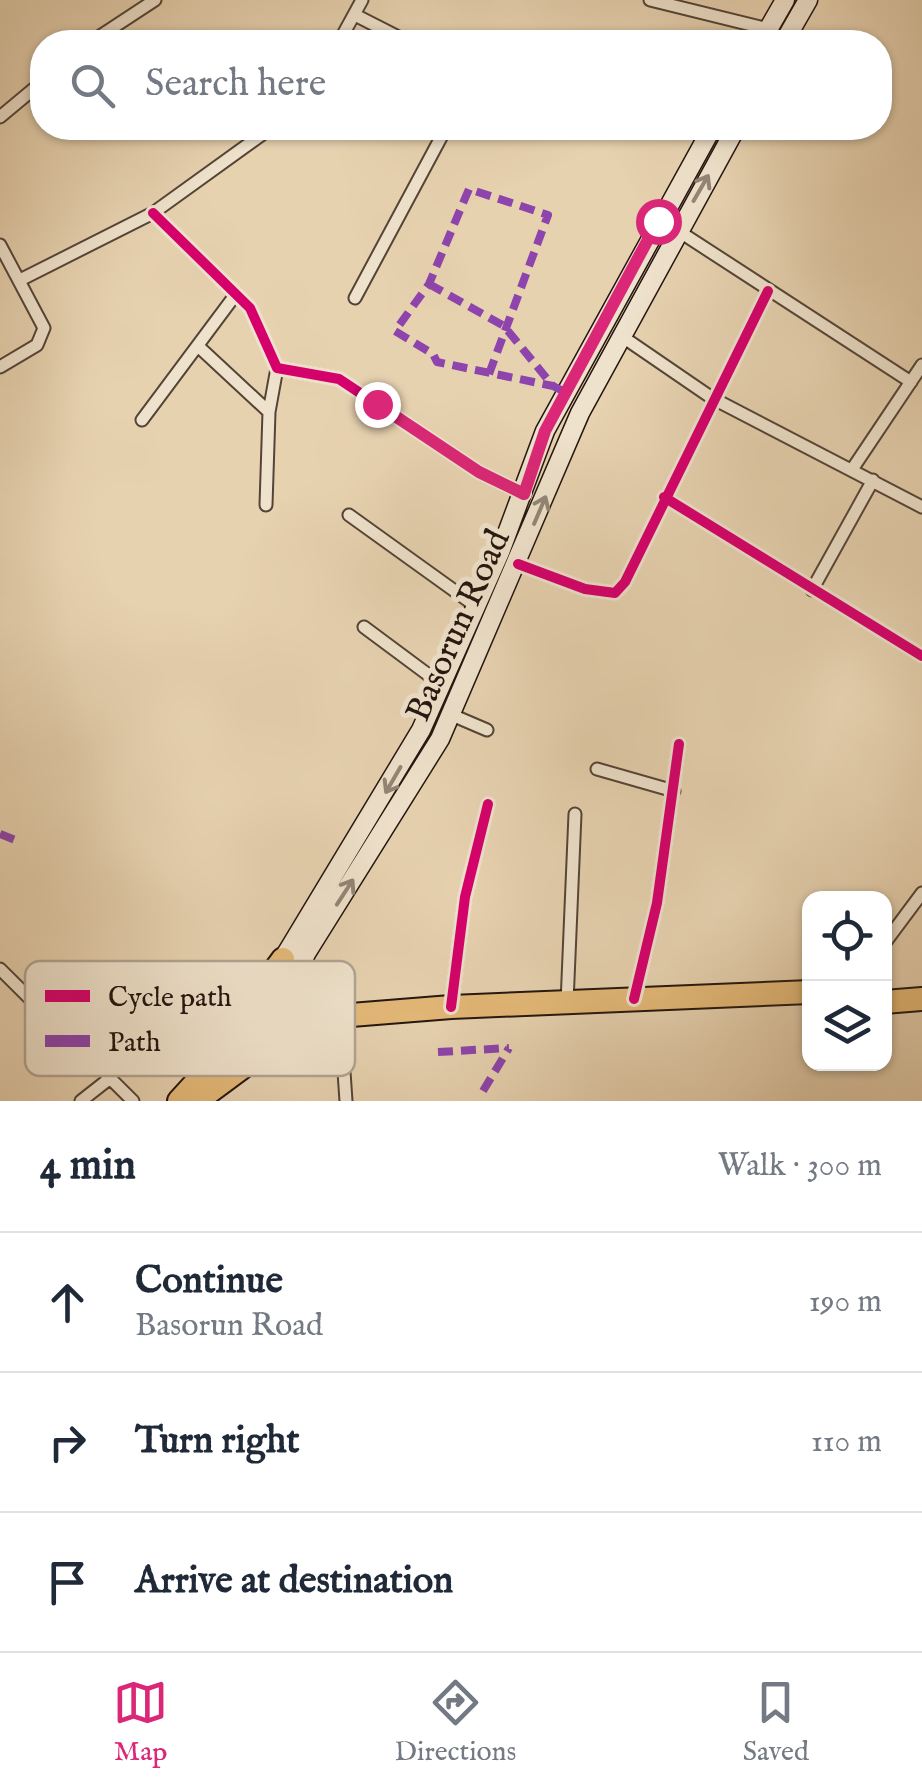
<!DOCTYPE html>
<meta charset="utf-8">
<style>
:root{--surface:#fff;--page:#f2f2f3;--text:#1f2937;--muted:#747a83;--line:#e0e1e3;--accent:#db2777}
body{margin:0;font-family:"IM FELL English",serif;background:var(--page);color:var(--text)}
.controls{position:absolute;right:30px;bottom:30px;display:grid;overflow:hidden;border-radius:20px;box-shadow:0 2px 8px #0004}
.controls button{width:90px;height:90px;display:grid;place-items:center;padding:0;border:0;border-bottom:2px solid var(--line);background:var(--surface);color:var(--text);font:50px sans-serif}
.stop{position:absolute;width:30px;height:30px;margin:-22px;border:8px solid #db2777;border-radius:50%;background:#fff}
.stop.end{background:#db2777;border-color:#fff;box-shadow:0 2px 10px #0008}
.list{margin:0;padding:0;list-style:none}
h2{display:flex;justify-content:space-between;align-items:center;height:130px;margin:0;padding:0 40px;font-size:42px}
h2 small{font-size:32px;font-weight:400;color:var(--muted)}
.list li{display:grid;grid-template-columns:65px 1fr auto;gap:30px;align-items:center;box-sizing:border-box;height:140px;padding:0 40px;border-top:2px solid var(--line)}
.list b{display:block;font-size:38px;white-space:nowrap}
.list p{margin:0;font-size:32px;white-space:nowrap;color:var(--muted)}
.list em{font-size:32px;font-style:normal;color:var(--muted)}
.icon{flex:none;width:55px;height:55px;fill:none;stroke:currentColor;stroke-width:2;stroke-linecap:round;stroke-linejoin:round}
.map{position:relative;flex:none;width:922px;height:1101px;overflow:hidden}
.search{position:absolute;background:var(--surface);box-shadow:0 2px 8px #0004;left:30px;right:30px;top:30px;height:110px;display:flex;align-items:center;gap:25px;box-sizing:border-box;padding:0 35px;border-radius:40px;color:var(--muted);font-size:38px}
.sheet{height:550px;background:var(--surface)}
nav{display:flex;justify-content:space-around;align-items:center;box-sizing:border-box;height:140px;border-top:2px solid var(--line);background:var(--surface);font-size:28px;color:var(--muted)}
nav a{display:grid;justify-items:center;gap:5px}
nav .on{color:var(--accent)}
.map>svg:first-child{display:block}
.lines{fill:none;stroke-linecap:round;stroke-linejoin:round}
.street-casing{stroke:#544437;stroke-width:15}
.secondary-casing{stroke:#23150f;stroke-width:21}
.highway-casing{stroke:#23150f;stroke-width:26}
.street{stroke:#efe2cc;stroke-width:11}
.secondary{stroke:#efe2cc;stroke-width:18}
.highway{stroke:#e4b978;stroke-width:22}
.quiet{stroke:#8e44ad;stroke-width:8;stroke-dasharray:15 8;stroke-linecap:butt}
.cycleway-casing{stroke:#efe2cc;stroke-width:16}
.cycleway{stroke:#d6006c;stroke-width:10}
.oneway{stroke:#938677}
.route{stroke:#db2777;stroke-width:12}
.labels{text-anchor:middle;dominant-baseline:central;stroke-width:10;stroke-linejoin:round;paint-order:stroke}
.street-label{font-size:35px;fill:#23150f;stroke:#efe2cc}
.key{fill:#efe2cc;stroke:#b2a493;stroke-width:2.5}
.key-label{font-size:28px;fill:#23150f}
</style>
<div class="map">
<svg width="922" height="1101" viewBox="0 0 922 1101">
<rect width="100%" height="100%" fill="#e7d2b0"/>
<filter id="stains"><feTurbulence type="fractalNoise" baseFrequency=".002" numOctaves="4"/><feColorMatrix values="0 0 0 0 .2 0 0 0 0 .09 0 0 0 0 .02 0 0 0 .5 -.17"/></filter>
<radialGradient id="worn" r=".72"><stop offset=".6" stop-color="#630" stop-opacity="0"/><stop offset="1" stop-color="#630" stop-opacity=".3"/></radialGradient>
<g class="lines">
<defs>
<path id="street" d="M 650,0 L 768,29
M 357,16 L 408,42
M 91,42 L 155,0
M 339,42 L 362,0
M 0,117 L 42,82
M 681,128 L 707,136
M 153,213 L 250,308 L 277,368 L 339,379 L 479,472 L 524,494
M 677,230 L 911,382
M 0,245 L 44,328 L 37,345 L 0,367
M 22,279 L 153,213 L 271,128
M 355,298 L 446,128
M 620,335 L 712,398 L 922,507
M 199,347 L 269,412
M 142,420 L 236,294
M 853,468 L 922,365
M 664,497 L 922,656
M 266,505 L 269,412 L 277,368
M 349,515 L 477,607
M 518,564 L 585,589 L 615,593 L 625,582 L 768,291
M 812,590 L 873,480
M 364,627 L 442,685
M 452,715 L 487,730
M 597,769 L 674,791
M 884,944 L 922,893
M 0,969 L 133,1101
M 634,999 L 657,903 L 679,744
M 567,1003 L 575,814
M 451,1007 L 465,897 L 488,804
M 341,1028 L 346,1101
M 81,1101 L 109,1079"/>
<path id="secondary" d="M 761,42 L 785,0
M 784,42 L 808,0
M 277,969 L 421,730 L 500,552 L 545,431 L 712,128
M 266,1032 L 307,952 L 440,739 L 580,413 L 736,128"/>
<path id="highway" d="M 296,976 L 314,1017
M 884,1002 L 922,999
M 220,1045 L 283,959
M 179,1101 L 232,1043 L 256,1030 L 301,1019 L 451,1007 L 810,992
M 197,1101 L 270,1047 L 323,1030"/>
</defs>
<!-- street casing -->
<use href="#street" class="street-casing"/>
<!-- secondary casing -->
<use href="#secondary" class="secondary-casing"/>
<!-- highway casing -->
<use href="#highway" class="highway-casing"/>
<!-- street -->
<use href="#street" class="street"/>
<!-- secondary -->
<use href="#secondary" class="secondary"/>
<!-- highway -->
<use href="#highway" class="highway"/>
<!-- quiet -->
<path class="quiet" d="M 429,284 L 504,326 L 553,386 L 567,393
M 489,374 L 548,215 L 469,189 L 429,284 L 395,331 L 433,354 L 437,362 L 553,386
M 0,834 L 20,842
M 438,1052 L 509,1048
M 483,1091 L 509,1048"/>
<defs>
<path id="cycleway" d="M 153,213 L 250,308 L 277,368 L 339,379 L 479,472 L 524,494
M 664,497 L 922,656
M 518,564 L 585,589 L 615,593 L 625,582 L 768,291
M 634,999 L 657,903 L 679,744
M 451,1007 L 465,897 L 488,804"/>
</defs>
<!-- cycleway casing -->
<use href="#cycleway" class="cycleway-casing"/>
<!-- cycleway -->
<use href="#cycleway" class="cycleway"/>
</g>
<!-- one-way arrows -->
<defs><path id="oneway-shaft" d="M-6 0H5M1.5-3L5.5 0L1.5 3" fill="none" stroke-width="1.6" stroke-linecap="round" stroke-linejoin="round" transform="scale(2.5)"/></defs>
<g class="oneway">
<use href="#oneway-shaft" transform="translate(701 188) rotate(-60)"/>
<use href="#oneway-shaft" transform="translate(540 510) rotate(-67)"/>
<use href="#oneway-shaft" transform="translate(393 780) rotate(120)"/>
<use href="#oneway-shaft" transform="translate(345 892) rotate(-57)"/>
</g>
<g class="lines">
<!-- route -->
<path class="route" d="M 377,404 L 479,472 L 524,494 L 545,431 L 658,221"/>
</g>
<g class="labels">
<!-- street labels -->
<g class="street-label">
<text transform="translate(459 626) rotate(-66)">Basorun Road</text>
</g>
</g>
<!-- legend -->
<rect x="25" y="961" width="330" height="115" rx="15" class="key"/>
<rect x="45" y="990" width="45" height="12" fill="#d6006c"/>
<rect x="45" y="1035" width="45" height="12" fill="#8e44ad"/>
<g class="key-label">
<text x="108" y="1006">Cycle path</text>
<text x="108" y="1051">Path</text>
</g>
<rect width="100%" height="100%" filter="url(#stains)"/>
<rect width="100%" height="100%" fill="url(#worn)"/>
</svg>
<div class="controls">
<button><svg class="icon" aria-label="locate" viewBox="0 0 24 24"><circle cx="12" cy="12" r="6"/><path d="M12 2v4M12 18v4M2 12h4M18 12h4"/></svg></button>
<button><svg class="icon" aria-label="layers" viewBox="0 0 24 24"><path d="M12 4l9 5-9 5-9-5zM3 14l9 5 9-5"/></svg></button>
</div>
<div class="stop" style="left:658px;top:221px"></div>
<div class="stop end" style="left:377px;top:404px"></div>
<div class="search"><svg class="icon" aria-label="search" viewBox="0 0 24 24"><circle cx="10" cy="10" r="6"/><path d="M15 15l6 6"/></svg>Search here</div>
</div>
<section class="sheet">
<h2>4 min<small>Walk · 300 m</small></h2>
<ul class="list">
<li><svg class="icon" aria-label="ahead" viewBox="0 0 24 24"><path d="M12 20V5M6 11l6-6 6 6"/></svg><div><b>Continue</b><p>Basorun Road</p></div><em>190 m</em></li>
<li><svg class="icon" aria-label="right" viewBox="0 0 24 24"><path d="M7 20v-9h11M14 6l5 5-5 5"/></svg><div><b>Turn right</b></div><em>110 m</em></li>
<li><svg class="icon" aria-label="arrive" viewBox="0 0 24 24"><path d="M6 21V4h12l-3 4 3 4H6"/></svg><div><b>Arrive at destination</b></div></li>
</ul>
</section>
<nav>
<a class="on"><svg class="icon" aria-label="map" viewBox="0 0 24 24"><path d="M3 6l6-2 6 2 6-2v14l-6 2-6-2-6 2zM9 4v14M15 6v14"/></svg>Map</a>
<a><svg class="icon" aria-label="directions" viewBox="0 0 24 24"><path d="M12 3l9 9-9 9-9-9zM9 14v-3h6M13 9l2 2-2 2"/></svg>Directions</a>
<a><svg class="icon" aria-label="saved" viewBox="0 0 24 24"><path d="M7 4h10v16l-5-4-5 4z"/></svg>Saved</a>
</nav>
